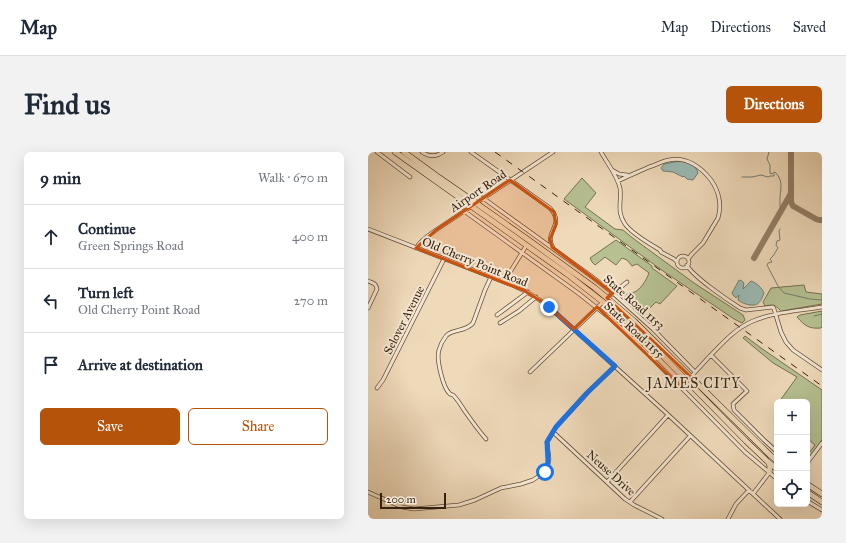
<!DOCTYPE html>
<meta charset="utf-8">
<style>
:root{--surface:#fff;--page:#f2f2f3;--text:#1f2937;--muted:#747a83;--line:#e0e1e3;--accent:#b45309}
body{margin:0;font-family:"IM FELL Great Primer",serif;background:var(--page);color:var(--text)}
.controls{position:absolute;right:12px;bottom:12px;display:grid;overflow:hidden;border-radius:6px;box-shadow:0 4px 16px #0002}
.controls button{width:36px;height:36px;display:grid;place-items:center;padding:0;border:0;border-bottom:1px solid var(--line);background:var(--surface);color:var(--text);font:20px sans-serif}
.scale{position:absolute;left:12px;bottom:10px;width:66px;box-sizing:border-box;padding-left:4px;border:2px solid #36220f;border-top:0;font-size:11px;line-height:14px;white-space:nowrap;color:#36220f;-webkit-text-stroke:3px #f4e6d2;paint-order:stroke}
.stop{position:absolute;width:12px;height:12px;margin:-9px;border:3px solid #1a73e8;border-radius:50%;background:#fff}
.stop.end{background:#1a73e8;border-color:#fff;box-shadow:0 1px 4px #0008}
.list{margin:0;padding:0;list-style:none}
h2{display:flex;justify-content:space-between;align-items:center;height:52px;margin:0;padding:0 16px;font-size:17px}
h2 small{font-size:13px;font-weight:400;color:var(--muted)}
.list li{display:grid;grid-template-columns:26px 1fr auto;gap:12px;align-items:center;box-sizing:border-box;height:64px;padding:0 16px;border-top:1px solid var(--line)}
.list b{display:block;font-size:15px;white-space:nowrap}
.list p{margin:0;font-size:13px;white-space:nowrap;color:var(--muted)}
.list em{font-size:13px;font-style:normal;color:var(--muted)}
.actions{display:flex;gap:8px;padding:12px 16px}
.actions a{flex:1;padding:9px 0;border:1px solid var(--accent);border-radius:6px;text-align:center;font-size:14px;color:var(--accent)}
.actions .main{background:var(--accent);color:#fff}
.icon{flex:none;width:22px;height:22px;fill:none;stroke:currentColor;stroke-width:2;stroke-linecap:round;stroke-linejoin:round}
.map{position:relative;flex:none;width:454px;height:367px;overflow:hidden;border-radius:6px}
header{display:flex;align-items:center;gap:24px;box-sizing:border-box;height:56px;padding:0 20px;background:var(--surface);border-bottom:1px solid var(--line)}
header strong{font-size:19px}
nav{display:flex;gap:22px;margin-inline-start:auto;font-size:14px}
.intro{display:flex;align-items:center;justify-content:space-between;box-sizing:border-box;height:96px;padding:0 24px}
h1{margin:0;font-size:28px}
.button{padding:10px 18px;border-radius:6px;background:var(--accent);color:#fff;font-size:14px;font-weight:700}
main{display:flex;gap:24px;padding:0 24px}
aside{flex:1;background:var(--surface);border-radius:6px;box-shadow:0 4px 16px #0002}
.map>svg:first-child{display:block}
.green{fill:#b6c091;stroke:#767150}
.water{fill:#9abab4;stroke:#727d72}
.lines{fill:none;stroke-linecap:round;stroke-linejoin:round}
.stream{stroke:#727d72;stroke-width:1}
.taxiway{stroke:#927e64;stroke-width:6}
.minor-casing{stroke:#64503a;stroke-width:4.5}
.highway-casing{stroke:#36220f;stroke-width:6}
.minor{stroke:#f4e6d2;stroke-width:3}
.highway{stroke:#eed9b9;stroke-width:5}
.rail{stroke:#36220f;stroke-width:1;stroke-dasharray:7 7;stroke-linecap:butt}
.route{stroke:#1a73e8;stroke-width:5}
.marked{fill:#cd510c;fill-opacity:0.2;stroke:#cd510c;stroke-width:3;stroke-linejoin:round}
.labels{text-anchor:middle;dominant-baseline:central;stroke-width:4;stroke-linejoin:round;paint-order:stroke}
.street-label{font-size:12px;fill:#36220f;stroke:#f4e6d2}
.quarter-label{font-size:14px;letter-spacing:1px;fill:#36220f;stroke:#f4e6d2}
</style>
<header>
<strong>Map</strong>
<nav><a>Map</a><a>Directions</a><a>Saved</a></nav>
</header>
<div class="intro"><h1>Find us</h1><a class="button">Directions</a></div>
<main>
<aside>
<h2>9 min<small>Walk · 670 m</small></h2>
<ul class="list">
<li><svg class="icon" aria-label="ahead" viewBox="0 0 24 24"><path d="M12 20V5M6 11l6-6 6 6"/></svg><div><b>Continue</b><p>Green Springs Road</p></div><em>400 m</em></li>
<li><svg class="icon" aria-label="left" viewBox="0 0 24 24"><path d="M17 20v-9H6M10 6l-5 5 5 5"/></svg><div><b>Turn left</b><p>Old Cherry Point Road</p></div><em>270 m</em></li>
<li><svg class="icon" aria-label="arrive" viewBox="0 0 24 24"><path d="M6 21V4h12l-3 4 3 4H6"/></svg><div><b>Arrive at destination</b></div></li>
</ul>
<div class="actions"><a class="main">Save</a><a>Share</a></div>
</aside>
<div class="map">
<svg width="454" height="367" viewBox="0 0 454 367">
<rect width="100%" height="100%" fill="#eed9b9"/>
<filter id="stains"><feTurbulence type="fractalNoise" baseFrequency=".005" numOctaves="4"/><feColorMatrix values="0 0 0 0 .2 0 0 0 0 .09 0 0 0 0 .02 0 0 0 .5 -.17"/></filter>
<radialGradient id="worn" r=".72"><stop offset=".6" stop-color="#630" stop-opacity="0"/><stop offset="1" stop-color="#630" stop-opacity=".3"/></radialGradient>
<!-- green -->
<path class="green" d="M 214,26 L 228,41 L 217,55 L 247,77 L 255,78 L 266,87 L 326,131 L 375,163 L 377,168 L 374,171 L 366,167 L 295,119 L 196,47 Z
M 248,88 L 284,114 L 284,116 L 302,129 L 309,134 L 292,152 L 288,150 L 280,158 L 269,151 L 265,155 L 250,142 C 254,142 260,143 264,141 C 272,139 278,129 281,121 L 269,112 L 264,114 L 259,108 L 254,106 L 248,113 L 237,105 L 231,110 L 227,113 L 224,110 L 222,106 Z
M 436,133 L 438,140 L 454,142 L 454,152 L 413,159 C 407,153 406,152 397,154 L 395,150 L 403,136 Z
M 454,159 L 454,175 L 453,176 C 441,177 437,174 429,165 L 432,163 Z
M 377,184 L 393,196 L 454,238 L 454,288 L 439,309 L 439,304 L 447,293 L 439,286 L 439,250 L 411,250 L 429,225 L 405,211 L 375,186 Z"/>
<!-- water -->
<path class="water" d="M 312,9 C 319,10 328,13 330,21 L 325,28 L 319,27 L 316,24 L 315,25 L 305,20 L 295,19 L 293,16 L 296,12 Z
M 371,128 L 374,129 L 376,131 L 375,137 L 383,129 C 389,131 394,136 396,141 C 393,149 391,154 382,153 C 377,152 374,151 370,148 L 371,143 L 368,146 L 365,143 L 364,141 Z"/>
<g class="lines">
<!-- stream -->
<path class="stream" d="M 401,0 L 399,7 L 402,13 L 402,21 L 403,22 L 407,20 C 415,28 413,35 412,45 C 412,50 412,54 412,59
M 374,25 L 384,25 L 393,23 L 400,25 L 402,24 L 406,24 L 406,22
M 412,77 L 411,79 L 412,88 L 409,89 L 408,93 L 410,96 L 405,104 L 402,107 L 404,110 L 400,111 L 399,113 L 410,134 L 416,141 L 442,147 L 454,148
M 446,164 L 454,162"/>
<!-- taxiway -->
<path class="taxiway" d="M 423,43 L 423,50 L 425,54 L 448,67 L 451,68 L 454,68
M 386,106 L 421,45 L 423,41 L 423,0"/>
<defs>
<path id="minor" d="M 9,0 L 42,25
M 54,0 C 61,5 68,5 75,0
M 103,0 L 182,56 C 198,74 175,79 185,96
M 233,0 C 239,11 249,23 252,36 C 254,50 248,59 257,72 C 264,82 282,92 292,98 L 293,100 L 306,107 L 308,109
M 244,18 L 251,22 L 259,23
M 250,29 C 260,24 270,20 281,15 C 288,13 294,9 301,8 C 318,4 333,15 343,28 C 351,39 354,53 350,66 L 335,91 L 324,102 L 320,107
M 115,46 L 223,124 L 245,141 L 285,177 L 327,220
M 96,59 L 210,141 L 243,167 L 266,188 L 377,300 L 409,327
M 0,77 L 144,133 C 158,139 170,146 181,155 L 295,258 L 412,367
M 48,96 C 53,88 61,83 68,78 L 185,0
M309 110a6 6 0 1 1 12 0a6 6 0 1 1-12 0Z
M 319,113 C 324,124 361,149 372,156 L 378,158 L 405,155 L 406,157 L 413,180 L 418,190 L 425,198 L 454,218
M 0,129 C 5,131 8,131 9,137 L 0,156
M 136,130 L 158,94
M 239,146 L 259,130
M 129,163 L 160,140
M 132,171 L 151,159 L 168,145
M 343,203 L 379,239 L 365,252 L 366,258 L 396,288 L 409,300
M 162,220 L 235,150
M 9,236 L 15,228 L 76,107
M 314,236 C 322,225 331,216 340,206 C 354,192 366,177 385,169 C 406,160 431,159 454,155
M 185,280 L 257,347 L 266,353 L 294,367
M 118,287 C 110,278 103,268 96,258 C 93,253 89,247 85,243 C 84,243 83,242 82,242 C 75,236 68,207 71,198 C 72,194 75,188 78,184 C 83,177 98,180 105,171 L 117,138 L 123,125
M 439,311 L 454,291
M 239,330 L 300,263
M 0,340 L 34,355 L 46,357 L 91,353 L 107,348 L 133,336 L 153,332 L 165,328 L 177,320 L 179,317 L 181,307 L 179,290 L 188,275 L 219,241 L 247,214
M 385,342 L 401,321
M 439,349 L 454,358
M 262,350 L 322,284
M 360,367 L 368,352 L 381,338"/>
<path id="highway" d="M 27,0 L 199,122 L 235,150 L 274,183 L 378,289 L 399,309 L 409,317
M 36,0 L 69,24 L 108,51 L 162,89 L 227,136 L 239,146 L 266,169 L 402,303 L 409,309
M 401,312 L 402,314 L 401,321
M 439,332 L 454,342
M 439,340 L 454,350"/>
</defs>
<!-- minor casing -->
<use href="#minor" class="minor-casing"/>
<!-- highway casing -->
<use href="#highway" class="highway-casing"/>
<!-- minor -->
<use href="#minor" class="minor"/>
<!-- highway -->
<use href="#highway" class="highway"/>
<!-- rail -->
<path class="rail" d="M 127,0 L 454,234"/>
</g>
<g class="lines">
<!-- route -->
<path class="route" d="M 177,320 L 179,317 L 180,309 L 179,290 L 188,275 L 219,241 L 247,214 L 181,155"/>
</g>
<!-- marked area -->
<path class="marked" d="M 142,28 L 186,60 L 188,72 L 182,87 L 184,95 L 245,141 L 239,146 L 323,225 L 314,236 L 229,155 L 206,177 L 176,151 L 155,138 L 48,96 L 68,78 Z"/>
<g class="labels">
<!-- street labels -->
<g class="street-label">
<text transform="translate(110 39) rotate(-34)">Airport Road</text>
<text transform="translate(107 110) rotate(22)">Old Cherry Point Road</text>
<text transform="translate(266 150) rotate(41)">State Road 1153</text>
<text transform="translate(36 168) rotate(-63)">Selover Avenue</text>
<text transform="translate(266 178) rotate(43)">State Road 1155</text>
<text transform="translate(243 321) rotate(42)">Neuse Drive</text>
</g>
<!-- quarter labels -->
<g class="quarter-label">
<text x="326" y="231">JAMES CITY</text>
</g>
</g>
<rect width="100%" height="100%" filter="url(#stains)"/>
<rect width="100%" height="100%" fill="url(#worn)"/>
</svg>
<div class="controls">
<button>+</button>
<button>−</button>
<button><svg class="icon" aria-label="locate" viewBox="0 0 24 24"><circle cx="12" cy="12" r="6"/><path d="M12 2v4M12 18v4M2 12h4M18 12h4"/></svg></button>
</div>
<div class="scale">200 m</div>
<div class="stop" style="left:177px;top:320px"></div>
<div class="stop end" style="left:181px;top:155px"></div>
</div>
</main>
